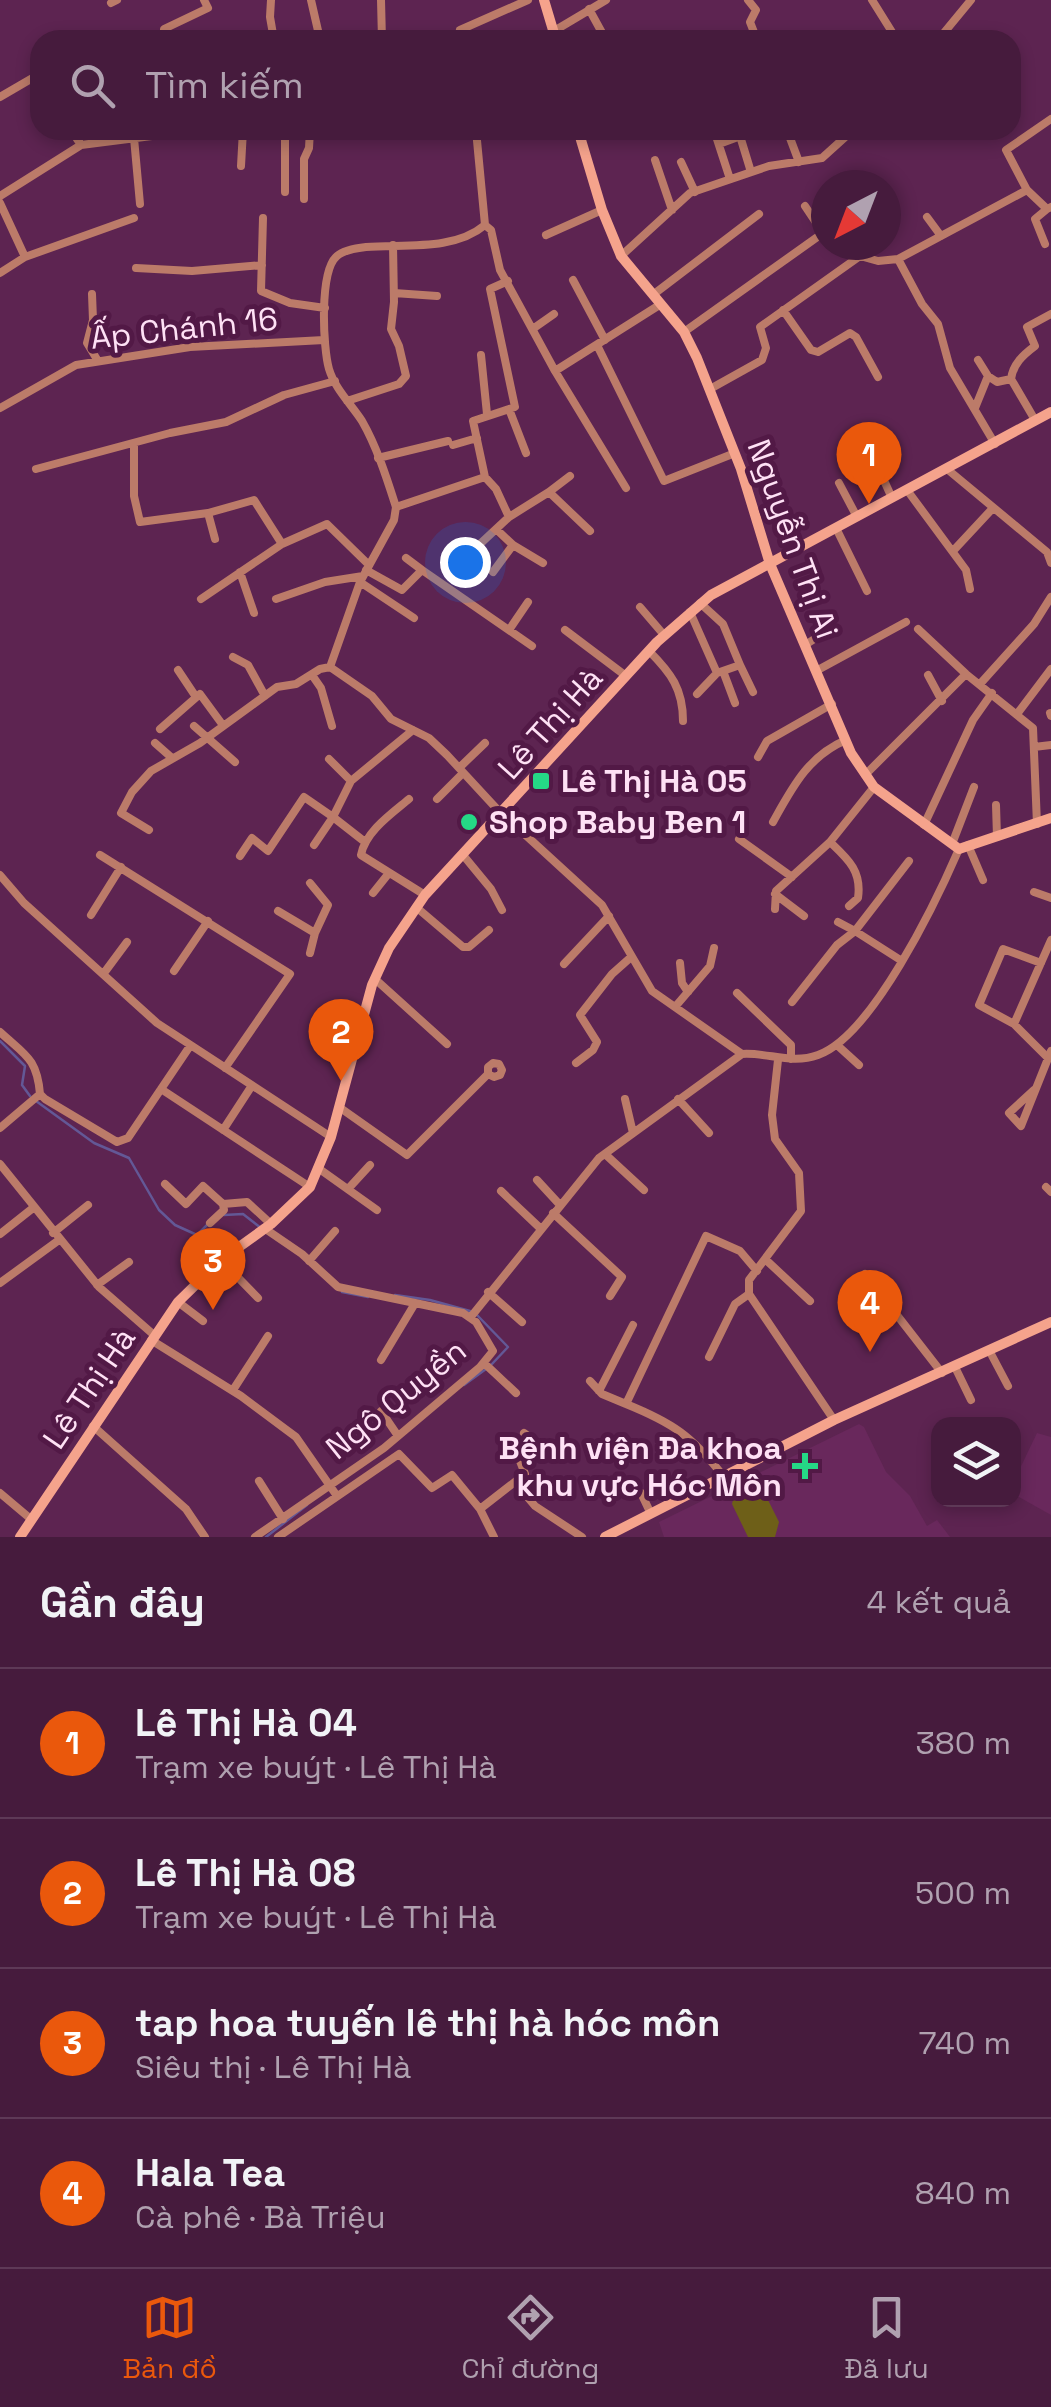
<!DOCTYPE html>
<html lang="vi">
<meta charset="utf-8">
<style>
:root{--surface:#461b3d;--page:#502848;--text:#f1f3f6;--muted:#b0a1b0;--line:#5e3957;--accent:#ea580c}
body{margin:0;font-family:"Space Grotesk",sans-serif;background:var(--page);color:var(--text)}
.controls{position:absolute;right:30px;bottom:30px;display:grid;overflow:hidden;border-radius:20px;box-shadow:0 5px 15px #0003}
.controls button{width:90px;height:90px;display:grid;place-items:center;padding:0;border:0;border-bottom:2px solid var(--line);background:var(--surface);color:var(--text);font:50px sans-serif}
.compass{position:absolute;left:811px;top:170px;width:90px;height:90px;border-radius:50%;background:var(--surface);box-shadow:0 5px 15px #0003;rotate:222deg}
.you{position:absolute;left:465px;top:562px;width:35px;height:35px;margin:-25px;border:8px solid #fff;border-radius:50%;background:#1a73e8;box-shadow:0 0 0 15px #1a73e833}
.badge{display:grid;place-items:center;width:65px;height:65px;border-radius:50%;background:var(--accent);color:#fff;font-size:32px;font-weight:700}
.pin{position:absolute;translate:-50% -82px;filter:drop-shadow(0 2px 5px #0008)}
.pin::after{content:'';position:absolute;top:52px;width:35px;height:30px;background:inherit;clip-path:polygon(0 0,100% 0,50% 100%)}
.list{margin:0;padding:0;list-style:none}
h2{display:flex;justify-content:space-between;align-items:center;height:130px;margin:0;padding:0 40px;font-size:42px}
h2 small{font-size:32px;font-weight:400;color:var(--muted)}
.list li{display:grid;grid-template-columns:65px 1fr auto;gap:30px;align-items:center;box-sizing:border-box;height:150px;padding:0 40px;border-top:2px solid var(--line)}
.list b{display:block;font-size:38px;white-space:nowrap}
.list p{margin:0;font-size:32px;white-space:nowrap;color:var(--muted)}
.list em{font-size:32px;font-style:normal;color:var(--muted)}
.icon{flex:none;width:55px;height:55px;fill:none;stroke:currentColor;stroke-width:2;stroke-linecap:round;stroke-linejoin:round}
.map{position:relative;flex:none;width:1051px;height:1537px;overflow:hidden}
.search{position:absolute;background:var(--surface);box-shadow:0 5px 15px #0003;left:30px;right:30px;top:30px;height:110px;display:flex;align-items:center;gap:25px;box-sizing:border-box;padding:0 35px;border-radius:30px;color:var(--muted);font-size:38px}
.sheet{height:730px;background:var(--surface)}
nav{display:flex;justify-content:space-around;align-items:center;box-sizing:border-box;height:140px;border-top:2px solid var(--line);background:var(--surface);font-size:28px;color:var(--muted)}
nav a{display:grid;justify-items:center;gap:5px}
nav .on{color:var(--accent)}
.map>svg:first-child{display:block}
.built{fill:#69285c}
.green{fill:#6e5f18}
.lines{fill:none;stroke-linecap:round;stroke-linejoin:round}
.stream{stroke:#635896;stroke-width:2.5}
.street{stroke:#bc7b69;stroke-width:8}
.secondary{stroke:#f5a38c;stroke-width:10}
.poi-dot{fill:#25d886;stroke:#521946;stroke-width:4}
.labels{text-anchor:middle;dominant-baseline:central;stroke-width:10;stroke-linejoin:round;paint-order:stroke}
.street-label{font-size:32px;fill:#fee1f5;stroke:#521946}
.poi-label{font-size:32px;font-weight:bold;fill:#fee1f5;stroke:#521946;text-anchor:start}
</style>
<div class="map">
<svg width="1051" height="1537" viewBox="0 0 1051 1537">
<rect width="100%" height="100%" fill="#5d2451"/>
<!-- built -->
<path class="built" d="M 859,1424 L 864,1427 L 886,1472 L 910,1496 L 927,1526 L 937,1520 L 950,1537 L 664,1537 L 659,1522 Z
M 1037,1433 L 1051,1437 L 1051,1515 L 1014,1494 L 1014,1481 Z"/>
<!-- green -->
<path class="green" d="M 758,1488 L 763,1490 L 779,1522 L 775,1537 L 748,1537 L 732,1504 L 733,1500 Z"/>
<g class="lines">
<!-- stream -->
<path class="stream" d="M 0,1041 L 25,1066 L 22,1085 L 30,1096
M 36,1101 L 94,1143 L 129,1158 L 159,1210 L 175,1225 L 197,1235 L 209,1223
M 224,1215 L 243,1214 L 261,1228
M 342,1292 L 368,1297
M 395,1295 L 430,1300 L 470,1311
M 477,1315 L 508,1347 L 492,1364
M 464,1385 L 486,1369
M 266,1537 L 307,1505"/>
<!-- street -->
<path class="street" d="M 271,0 L 270,17 L 274,40
M 311,0 L 319,35
M 381,0 L 382,40
M 748,0 L 756,10 L 750,22 L 757,40
M 872,0 L 897,40
M 111,3 L 117,0
M 589,9 L 606,40
M 460,30 L 528,0
M 554,31 L 606,0
M 164,40 L 164,29 L 208,8 L 204,0
M 938,40 L 971,0
M 986,40 L 991,40
M 0,97 L 36,76 L 40,81
M 71,130 L 81,145
M 476,130 L 485,225 C 454,251 405,244 366,247 C 357,248 344,250 337,256 C 319,271 323,348 329,369 C 335,389 351,404 362,421 C 377,447 387,479 396,507 L 394,520 L 360,582 L 330,667 L 372,696 L 391,719 L 429,738 L 447,755 L 496,808 L 602,905 L 652,991 L 742,1054 C 768,1052 791,1065 818,1055 C 872,1036 936,902 959,849
M 714,130 L 730,179
M 787,130 L 799,162
M 740,136 L 751,172
M 134,138 L 140,204
M 719,144 L 757,130
M 655,160 L 672,210
M 681,162 L 695,192
M 241,166 L 243,130
M 1027,190 L 1006,150 L 1051,119
M 285,192 L 285,130
M 0,196 L 81,145 L 199,130
M 304,199 L 304,159 L 309,148 L 310,130
M 0,203 L 25,257 L 134,218
M 927,217 L 941,236
M 263,218 L 261,291 L 290,303 L 325,308
M 485,225 L 491,230 L 500,270 L 555,371 L 661,304
M 546,235 L 602,210
M 1045,244 L 1035,219 L 1047,209
M 621,256 L 690,193 L 769,166 L 822,158 L 853,130
M 898,259 L 922,304 L 938,324 L 950,368 L 995,444
M 136,268 L 192,271 L 262,265
M 0,273 L 25,257
M 573,280 L 605,340
M 394,293 L 437,296
M 92,294 L 93,320 L 87,343 L 98,361
M 654,294 L 759,214
M 783,310 L 811,350 L 818,352 L 850,333 L 856,337 L 878,377
M 534,328 L 554,314
M 684,332 L 823,233 L 805,206
M 597,345 L 664,481 L 735,453
M 481,355 L 487,414
M 978,360 L 988,376
M 555,371 L 626,488
M 710,389 L 762,360 L 766,348 L 760,327 L 860,256 L 878,261 L 898,259 L 1027,190 L 1047,209 L 1051,207
M 347,401 L 399,384 L 406,376 L 399,346 L 391,329 L 394,302 L 393,245
M 0,408 L 76,365 L 190,347 L 324,340
M 975,408 L 988,376 L 997,382 L 1011,379
M 509,409 L 526,453
M 1035,420 L 1011,379 C 1013,364 1023,355 1035,346 L 1027,327 L 1051,314
M 134,443 L 134,496 L 140,522 L 208,513
M 453,445 L 477,438
M 378,458 L 448,441
M 855,459 L 871,452 L 892,498
M 36,469 L 170,433 L 226,422 L 284,395 L 335,381
M 947,469 L 1047,552 L 1051,563
M 485,477 L 473,421 L 515,407 L 490,289 L 508,281
M 839,483 L 857,517
M 907,490 L 966,570 L 970,589
M 549,492 L 570,476
M 396,507 L 485,477 L 496,489 L 509,517 L 549,492 L 590,531
M 836,528 L 867,591
M 496,529 L 513,545 L 543,563
M 215,539 L 208,513 L 254,500 L 282,544 L 327,524 L 369,565
M 953,551 L 993,508
M 406,558 L 422,570
M 465,558 L 509,517
M 366,570 L 402,590 L 422,570 L 532,646
M 240,572 L 254,613
M 493,572 L 513,545
M 360,582 L 414,618
M 201,599 L 282,544
M 276,599 L 325,582 L 363,576
M 700,603 L 723,624 L 740,665 L 717,673
M 640,607 L 664,635
M 690,612 L 717,673 L 697,694
M 509,630 L 528,602
M 565,630 L 626,676
M 805,645 L 830,629
M 649,651 C 671,673 683,689 683,721
M 233,657 L 248,665 L 265,696
M 740,665 L 753,692
M 178,670 L 196,697
M 723,671 L 735,703
M 816,671 L 906,622
M 966,674 L 1033,728 L 1037,824
M 312,675 L 321,688 L 332,726
M 928,675 L 942,701
M 980,684 L 1034,624 L 1051,597
M 1050,713 L 1051,716
M 1017,714 L 1051,669
M 194,726 L 235,762
M 160,729 L 200,694 L 222,724
M 155,743 L 172,758
M 1034,747 L 1051,745
M 758,757 L 767,741 L 832,704
M 329,759 L 351,781
M 459,768 L 485,743
M 865,775 L 966,674 L 918,629
M 409,799 C 391,814 365,832 361,855 L 425,895
M 437,799 L 463,773
M 996,805 L 997,837
M 773,822 C 792,788 808,756 846,740
M 924,825 L 973,720 L 992,693
M 149,830 L 121,813 L 132,792 L 151,771 L 200,743 L 277,687 L 296,684 L 320,669 L 330,667
M 739,839 L 792,877
M 365,842 L 333,817 L 351,781 L 413,730
M 830,842 C 848,859 862,871 858,898 L 849,906
M 952,844 L 974,787
M 968,845 L 983,880
M 100,855 L 290,974 L 225,1068
M 463,855 L 491,889 L 502,910
M 240,856 L 252,838 L 268,851 L 304,797 L 333,817 L 314,845
M 0,875 L 24,903 L 157,1023 L 331,1137
M 310,883 L 328,905 L 315,933
M 1034,892 L 1051,898
M 373,893 L 389,873
M 775,894 L 804,916
M 416,907 L 463,947 L 469,947 L 489,930
M 775,909 L 776,891 L 830,842 L 874,787
M 278,911 L 315,933 L 310,953
M 91,915 L 121,867
M 902,961 L 855,931 L 909,861
M 680,963 L 682,983 L 688,992
M 1041,963 L 1003,949 L 979,1005 L 1014,1024 L 1048,1058
M 564,964 L 609,916
M 174,971 L 208,921
M 104,973 L 127,942
M 375,979 L 447,1044
M 737,993 L 791,1045 L 791,1059
M 792,1002 L 837,945 L 855,931 L 838,922
M 675,1007 L 710,966 L 714,948
M 1014,1024 L 1051,940
M 0,1032 C 25,1055 37,1058 40,1094 L 45,1099 L 117,1142 L 128,1138 L 190,1046
M 837,1045 L 859,1065
M 778,1060 L 772,1115 L 775,1139 L 799,1173 L 801,1211 L 749,1280 L 749,1294 L 834,1420
M 576,1063 L 593,1050 L 597,1042 L 580,1015 L 612,974 L 630,958
M 161,1089 L 310,1187
M 1034,1090 L 1009,1113 L 1021,1126 L 1051,1051
M 625,1099 L 633,1133
M 678,1099 L 709,1133
M 339,1107 L 407,1155 L 488,1074 L 488,1067 L 493,1063 L 499,1064 L 502,1070 L 500,1075 L 494,1077 L 488,1074
M 0,1128 L 40,1094
M 223,1130 L 251,1087
M 605,1154 L 644,1190
M 0,1164 L 99,1287 L 154,1335
M 318,1168 L 377,1210
M 537,1180 L 560,1205
M 165,1184 L 186,1204 L 203,1186 L 223,1204 L 247,1202 L 271,1224
M 1046,1187 L 1051,1192
M 348,1189 L 370,1165
M 501,1191 L 540,1228
M 553,1213 L 622,1277 L 610,1296
M 210,1223 L 224,1210 L 223,1204
M 53,1233 L 88,1205
M 0,1234 L 33,1208
M 765,1259 L 810,1301
M 221,1260 L 258,1298
M 309,1261 L 335,1231
M 865,1274 L 942,1373
M 0,1283 L 59,1240
M 97,1285 L 129,1262
M 488,1292 L 522,1322
M 178,1302 L 203,1321
M 470,1318 L 599,1158 L 742,1054
M 151,1340 L 241,1396 L 296,1437 L 337,1496
M 990,1352 L 1008,1386
M 709,1357 L 735,1304 L 749,1294
M 381,1360 L 414,1305
M 484,1363 L 516,1393
M 955,1367 L 971,1400
M 590,1381 L 602,1394 L 626,1404
M 233,1390 L 268,1336
M 599,1391 L 633,1325
M 381,1411 L 398,1436
M 93,1426 L 186,1509 L 205,1537
M 724,1477 C 692,1436 673,1423 626,1404 L 706,1236 L 740,1251 L 757,1271
M 259,1481 L 283,1519
M 0,1493 L 32,1520
M 524,1493 L 535,1506 L 582,1537
M 641,1493 L 651,1514
M 480,1509 L 525,1474 L 520,1461 L 536,1442 L 524,1433
M 255,1537 L 384,1448 L 480,1367 L 493,1351 L 476,1322 L 463,1313 L 338,1287 L 302,1254 L 264,1228
M 278,1537 L 399,1454 L 432,1488 L 452,1475 L 480,1509 L 494,1537"/>
<!-- secondary -->
<path class="secondary" d="M 544,0 L 556,40
M 578,130 L 602,210 L 621,256 L 684,332 L 697,358 L 741,469 L 770,564 L 851,753 L 874,787 L 959,849 L 1051,818
M 20,1537 L 178,1302 L 221,1260 L 271,1224 L 310,1187 L 331,1137 L 372,985 L 389,948 L 425,895 L 657,642 L 711,595 L 1051,412
M 605,1537 L 834,1420 L 1051,1322"/>
</g>
<!-- markers -->
<g class="poi-dot">
<rect x="531" y="771" width="20" height="20" rx="5"/>
<circle cx="469" cy="822" r="10"/>
<path d="M800 1451h10v10h10v10h-10v10h-10v-10h-10v-10h10z"/>
</g>
<g class="labels">
<!-- street labels -->
<g class="street-label">
<text transform="translate(184 328) rotate(-6)">Ấp Chánh 16</text>
<text transform="translate(793 539) rotate(70)">Nguyễn Thị Ai</text>
<text transform="translate(550 723) rotate(-48)">Lê Thị Hà</text>
<text transform="translate(89 1388) rotate(-56)">Lê Thị Hà</text>
<text transform="translate(396 1399) rotate(-39)">Ngô Quyền</text>
</g>
<!-- poi labels -->
<g class="poi-label">
<text x="561" y="781">Lê Thị Hà 05</text>
<text x="489" y="822">Shop Baby Ben 1</text>
<text x="782" y="1448" text-anchor="end">Bệnh viện Đa khoa<tspan x="782" dy="37">khu vực Hóc Môn</tspan></text>
</g>
</g>
</svg>
<div class="controls">
<button><svg class="icon" aria-label="layers" viewBox="0 0 24 24"><path d="M12 4l9 5-9 5-9-5zM3 14l9 5 9-5"/></svg></button>
</div>
<svg class="compass" viewBox="-18 -18 36 36"><path d="M0-13l5 13h-10z" fill="#e53935"/><path d="M0 13l5-13h-10z" fill="#b0a1b0"/></svg>
<div class="you"></div>
<div class="pin badge" style="left:869px;top:504px">1</div>
<div class="pin badge" style="left:341px;top:1081px">2</div>
<div class="pin badge" style="left:213px;top:1310px">3</div>
<div class="pin badge" style="left:870px;top:1352px">4</div>
<div class="search"><svg class="icon" aria-label="search" viewBox="0 0 24 24"><circle cx="10" cy="10" r="6"/><path d="M15 15l6 6"/></svg>Tìm kiếm</div>
</div>
<section class="sheet">
<h2>Gần đây<small>4 kết quả</small></h2>
<ul class="list">
<li><span class="badge">1</span><div><b>Lê Thị Hà 04</b><p>Trạm xe buýt · Lê Thị Hà</p></div><em>380 m</em></li>
<li><span class="badge">2</span><div><b>Lê Thị Hà 08</b><p>Trạm xe buýt · Lê Thị Hà</p></div><em>500 m</em></li>
<li><span class="badge">3</span><div><b>tap hoa tuyến lê thị hà hóc môn</b><p>Siêu thị · Lê Thị Hà</p></div><em>740 m</em></li>
<li><span class="badge">4</span><div><b>Hala Tea</b><p>Cà phê · Bà Triệu</p></div><em>840 m</em></li>
</ul>
</section>
<nav>
<a class="on"><svg class="icon" aria-label="map" viewBox="0 0 24 24"><path d="M3 6l6-2 6 2 6-2v14l-6 2-6-2-6 2zM9 4v14M15 6v14"/></svg>Bản đồ</a>
<a><svg class="icon" aria-label="directions" viewBox="0 0 24 24"><path d="M12 3l9 9-9 9-9-9zM9 14v-3h6M13 9l2 2-2 2"/></svg>Chỉ đường</a>
<a><svg class="icon" aria-label="saved" viewBox="0 0 24 24"><path d="M7 4h10v16l-5-4-5 4z"/></svg>Đã lưu</a>
</nav>
